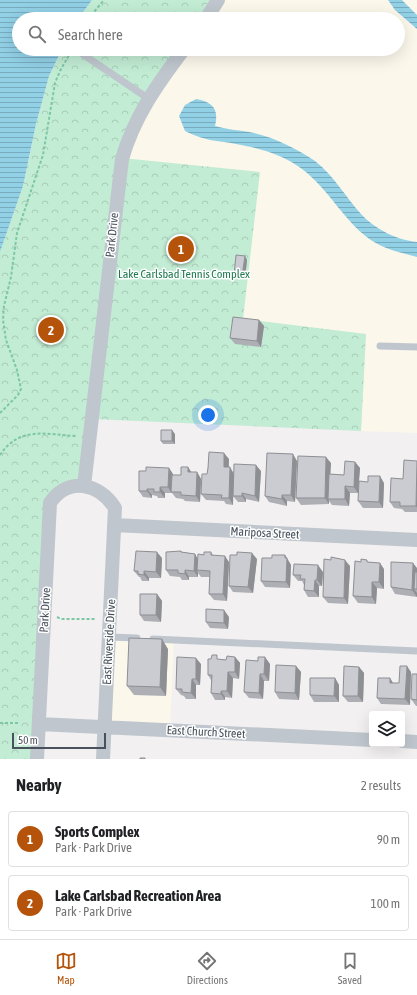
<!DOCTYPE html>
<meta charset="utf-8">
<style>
:root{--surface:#fff;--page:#f2f2f2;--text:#202124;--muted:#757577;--line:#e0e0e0;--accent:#b45309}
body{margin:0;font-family:"Asap Condensed",sans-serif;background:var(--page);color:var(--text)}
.controls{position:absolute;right:12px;bottom:12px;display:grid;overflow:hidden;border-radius:4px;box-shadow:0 4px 16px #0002}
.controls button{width:36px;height:36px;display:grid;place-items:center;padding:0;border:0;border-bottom:1px solid var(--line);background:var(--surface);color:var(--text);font:20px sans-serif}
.scale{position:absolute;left:12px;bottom:10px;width:94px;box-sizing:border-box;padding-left:4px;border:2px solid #49525c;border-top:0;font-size:11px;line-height:14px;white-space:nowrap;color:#49525c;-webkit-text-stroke:3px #fff;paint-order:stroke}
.you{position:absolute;left:208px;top:415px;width:14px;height:14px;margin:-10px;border:3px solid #fff;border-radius:50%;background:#1a73e8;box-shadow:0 0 0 6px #1a73e833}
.badge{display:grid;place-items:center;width:26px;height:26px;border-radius:50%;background:var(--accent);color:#fff;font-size:13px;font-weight:700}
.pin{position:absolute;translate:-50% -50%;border:2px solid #fff;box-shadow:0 1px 4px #0006}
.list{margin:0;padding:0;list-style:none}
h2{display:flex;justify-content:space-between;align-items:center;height:52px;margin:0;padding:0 16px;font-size:17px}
h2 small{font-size:13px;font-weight:400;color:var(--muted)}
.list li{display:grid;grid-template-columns:26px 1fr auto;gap:12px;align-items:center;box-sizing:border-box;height:56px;margin:0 8px 8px;padding:0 8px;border:1px solid var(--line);border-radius:4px}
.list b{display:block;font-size:15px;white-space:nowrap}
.list p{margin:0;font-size:13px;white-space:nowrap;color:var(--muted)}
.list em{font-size:13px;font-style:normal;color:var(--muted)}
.icon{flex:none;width:22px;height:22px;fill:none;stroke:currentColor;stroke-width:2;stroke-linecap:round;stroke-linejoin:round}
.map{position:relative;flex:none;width:417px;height:759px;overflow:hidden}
.search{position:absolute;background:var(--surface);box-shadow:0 4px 16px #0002;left:12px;right:12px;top:12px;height:44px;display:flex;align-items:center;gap:10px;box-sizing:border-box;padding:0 14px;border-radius:22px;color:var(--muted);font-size:15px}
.sheet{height:180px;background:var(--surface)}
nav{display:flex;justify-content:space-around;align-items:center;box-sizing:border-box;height:56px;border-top:1px solid var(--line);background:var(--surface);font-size:11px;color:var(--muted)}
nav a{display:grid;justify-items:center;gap:2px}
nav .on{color:var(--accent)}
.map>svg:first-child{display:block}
.commercial{fill:#fbf7eb}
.park{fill:url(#park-crowns)}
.water{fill:url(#water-rules)}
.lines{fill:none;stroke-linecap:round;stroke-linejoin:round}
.path{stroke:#7cc8a6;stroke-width:2;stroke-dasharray:3 2;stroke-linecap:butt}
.lane{stroke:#bfc6cd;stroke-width:7}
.street{stroke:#bfc6cd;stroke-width:14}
.wall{fill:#aeafb5}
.shaded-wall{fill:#8d8f93}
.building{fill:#caccd2;stroke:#8d8f93}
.labels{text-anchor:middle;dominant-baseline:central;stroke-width:3;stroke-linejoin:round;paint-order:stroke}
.street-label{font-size:12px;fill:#49525c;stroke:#fff}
.park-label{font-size:12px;fill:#1e7950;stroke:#fff}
</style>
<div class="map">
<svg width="417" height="759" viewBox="0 0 417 759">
<defs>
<pattern id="park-crowns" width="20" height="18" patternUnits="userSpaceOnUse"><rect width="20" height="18" fill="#c2ecd4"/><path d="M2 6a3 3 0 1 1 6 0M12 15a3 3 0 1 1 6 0" fill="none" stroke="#a8ccb8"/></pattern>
<pattern id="water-rules" width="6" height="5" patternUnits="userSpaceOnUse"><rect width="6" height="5" fill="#92d0e6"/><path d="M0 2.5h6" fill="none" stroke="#79abbe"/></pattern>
</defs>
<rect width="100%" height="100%" fill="#f2f0f0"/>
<!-- commercial -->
<path class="commercial" d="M 218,0 L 417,0 L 417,433 L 361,431 L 366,334 L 243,320 L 122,159 L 184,49 L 398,49 L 398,19 L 206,19 Z
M 109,637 L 174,640 L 170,730 L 105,727 Z"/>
<!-- park -->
<path class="park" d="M 92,0 L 218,0 L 206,19 L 78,19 Z
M 62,49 L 184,49 L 122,158 L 260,172 L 243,319 L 366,334 L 361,431 L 92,419 L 84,486 L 55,496 L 37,759 L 0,759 L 0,252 L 23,186 L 36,124 L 49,76 Z"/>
<!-- water -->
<path class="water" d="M 0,0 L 92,0 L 78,19 L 19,19 L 19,49 L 62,49 L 49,76 L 36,124 L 23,186 L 0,252 Z
M 388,0 L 402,0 L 417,15 L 417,29 L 395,10 Z
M 196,99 C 213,102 219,109 215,126 C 228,130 241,130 254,133 C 276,138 297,149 315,161 C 334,176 345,196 361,214 C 375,229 397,240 417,242 L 417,257 C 403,253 387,250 374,242 C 345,224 330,190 302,169 C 286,157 266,150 246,146 C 222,140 208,143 185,131 L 179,116 L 185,105 Z"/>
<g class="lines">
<!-- path -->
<path class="path" d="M 88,19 L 104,0
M 0,413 L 18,395 L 21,389 L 17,370 L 6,340 L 3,320 L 4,306 L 11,277 L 17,233 L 43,155 L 55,83 L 60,71 L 69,55
M 0,455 C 20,425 48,435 77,436
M 57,617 L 61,619 L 96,619
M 0,723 L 19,723"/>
<!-- lane -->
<path class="lane" d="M 75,49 L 149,99
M 380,346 L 417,347
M 109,637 L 137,638
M 153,639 L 417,651"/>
<!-- street -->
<path class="street" d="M 206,19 L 218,0
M 84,486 L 122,159 C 134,117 158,83 184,49
M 114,525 L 417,540
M 39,724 L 372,740
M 402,741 L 417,742
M 37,759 L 50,503 C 68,476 99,483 115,508 L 103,759"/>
</g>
<!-- wall -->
<path class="wall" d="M 245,256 L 247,260 L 245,279 L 237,278 L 234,275 Z
M 259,320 L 264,326 L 261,347 L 235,344 L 230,338 Z
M 175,434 L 175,444 L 163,444 L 161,441 Z
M 229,459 L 229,467 L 234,474 L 261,471 L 259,502 L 246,499 L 246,502 L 238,502 L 233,496 L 233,505 L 226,504 L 224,501 L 206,500 L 201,494 L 207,474 Z
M 297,461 L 295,502 L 287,501 L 287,506 L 269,502 L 265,496 Z
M 417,461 L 417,512 L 405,512 L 402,509 L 394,508 L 390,502 L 403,479 Z
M 355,462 L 360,468 L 358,493 L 350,493 L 349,506 L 332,505 L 329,501 L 329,504 L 301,505 L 296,498 L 331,463 L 330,474 L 344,475 Z
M 169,468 L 173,475 L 181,475 L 191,472 L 197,472 L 201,479 L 200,502 L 185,501 L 183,499 L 176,498 L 172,493 L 165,493 L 165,498 L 158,498 L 157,496 L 152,495 L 152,498 L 143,497 L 139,491 L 146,471 Z
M 384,483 L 383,508 L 363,508 L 358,501 Z
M 181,551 L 182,552 L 195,554 L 197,558 L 211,552 L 213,555 L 229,562 L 227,601 L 214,600 L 209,594 L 210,577 L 201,577 L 198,573 L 198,577 L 189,577 L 189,580 L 182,580 L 180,577 L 170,576 L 166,570 Z
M 285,555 L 291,565 L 290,588 L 265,587 L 261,581 L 272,558 Z
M 162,558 L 161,578 L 149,578 L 149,581 L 142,581 L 140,577 L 139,577 L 134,571 Z
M 257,559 L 253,593 L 233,592 L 229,586 Z
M 369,562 L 384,569 L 384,589 L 377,588 L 376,604 L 358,603 L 353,596 Z
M 350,566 L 348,604 L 328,603 L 323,597 Z
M 417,568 L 417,597 L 395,594 L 391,587 Z
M 323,572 L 322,586 L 319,586 L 319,597 L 308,597 L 304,590 L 304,585 L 302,581 L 298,581 L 293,575 Z
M 157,594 L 162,601 L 161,622 L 144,621 L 140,615 Z
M 229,617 L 228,629 L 210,628 L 206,622 Z
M 168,649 L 166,696 L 134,695 L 127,686 Z
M 235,657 L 240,663 L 239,679 L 233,678 L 232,698 L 225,697 L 225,700 L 215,700 L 211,693 L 211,680 L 208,675 L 220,659 L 226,660 Z
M 258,661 L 270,664 L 269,681 L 264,681 L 263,699 L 249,698 L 244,692 Z
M 201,664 L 200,685 L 196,685 L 196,699 L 186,699 L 184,696 L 181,695 L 176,689 Z
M 296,666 L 301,672 L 299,700 L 279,699 L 275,692 Z
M 359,667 L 364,673 L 363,702 L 348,702 L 343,696 Z
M 411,672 L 410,705 L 381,704 L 377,698 L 390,678 L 393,683 L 399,683 Z
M 417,674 L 417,706 L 416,706 L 411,699 Z
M 335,678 L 339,685 L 339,702 L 314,702 L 310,695 Z"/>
<!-- shaded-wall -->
<path class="shaded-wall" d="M 245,256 L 247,260 L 245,279 L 242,276 Z
M 259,320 L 264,326 L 261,347 L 257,341 Z
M 172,430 L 175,434 L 175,444 L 172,441 Z
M 224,453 L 229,459 L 228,474 L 224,467 Z
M 293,454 L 297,461 L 295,502 L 291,495 Z
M 326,457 L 331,463 L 329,499 L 328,499 L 329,501 L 329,504 L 325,498 Z
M 355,462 L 360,468 L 358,493 L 354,487 Z
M 256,465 L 261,471 L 259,502 L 255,496 Z
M 188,467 L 192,473 L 188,472 Z
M 230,467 L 234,474 L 233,505 L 229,498 Z
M 169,468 L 173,474 L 173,492 L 171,492 L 168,487 Z
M 197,472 L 201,479 L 200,502 L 196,496 Z
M 380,476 L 384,483 L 383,508 L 379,502 Z
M 417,480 L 417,508 L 416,506 Z
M 345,486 L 350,493 L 349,506 L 345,499 Z
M 160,487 L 165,493 L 165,498 L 160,492 Z
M 147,489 L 152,495 L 152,498 L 147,491 Z
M 242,493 L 246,499 L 246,502 L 242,496 Z
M 282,495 L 287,501 L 287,506 L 282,499 Z
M 157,552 L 162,558 L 161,578 L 156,572 Z
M 252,553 L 257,559 L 253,593 L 248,587 Z
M 195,554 L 199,561 L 197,570 L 198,573 L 198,577 L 194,571 Z
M 285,555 L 291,565 L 290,588 L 286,582 Z
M 225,556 L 229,562 L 227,601 L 223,594 Z
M 345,560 L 350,566 L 348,604 L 344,598 Z
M 380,563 L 384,569 L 384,589 L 379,582 Z
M 413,563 L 417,568 L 417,589 L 414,589 L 417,593 L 417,597 L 412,590 Z
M 318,565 L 323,572 L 322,586 L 317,580 Z
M 185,570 L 189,577 L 189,580 L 185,574 Z
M 144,571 L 149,578 L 149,581 L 144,575 Z
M 315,580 L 319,586 L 319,597 L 314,591 Z
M 372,582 L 377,588 L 376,604 L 372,597 Z
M 157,594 L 162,601 L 161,622 L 156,615 Z
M 224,610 L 229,617 L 228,629 L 224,623 Z
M 162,639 L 168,649 L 166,696 L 160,687 Z
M 235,657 L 240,663 L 239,679 L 235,672 Z
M 265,657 L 270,664 L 269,681 L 264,674 Z
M 196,658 L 201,664 L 200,685 L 196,679 Z
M 296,666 L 301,672 L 299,700 L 295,693 Z
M 407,666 L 411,672 L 410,705 L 405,699 Z
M 359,667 L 364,673 L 363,702 L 358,696 Z
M 228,672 L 233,678 L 232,698 L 227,691 Z
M 260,674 L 264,681 L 263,699 L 259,693 Z
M 335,678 L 339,685 L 339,702 L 334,696 Z
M 390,678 L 394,685 L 390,683 Z
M 192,679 L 196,685 L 196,699 L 191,693 Z
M 221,691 L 225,697 L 225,700 L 221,694 Z"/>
<!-- building -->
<path class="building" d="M 236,255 L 245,256 L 242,276 L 234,275 Z
M 233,317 L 259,320 L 257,341 L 230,338 Z
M 161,430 L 172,430 L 172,441 L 161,441 Z
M 209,452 L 224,453 L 224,467 L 230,467 L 229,498 L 221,498 L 222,495 L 201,494 L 202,474 L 207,474 L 208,468 Z
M 267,453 L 293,454 L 291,495 L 282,495 L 282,499 L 265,496 Z
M 298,456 L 326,457 L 325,498 L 296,498 Z
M 404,460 L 417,461 L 416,506 L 400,506 L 400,502 L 390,502 L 391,478 L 403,479 Z
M 345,461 L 355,462 L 354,487 L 345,486 L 345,499 L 328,499 L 329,474 L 344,475 Z
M 234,464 L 256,465 L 255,496 L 242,493 L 242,496 L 233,496 Z
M 146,467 L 169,468 L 168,487 L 160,487 L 160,492 L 154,492 L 154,489 L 147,489 L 147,491 L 139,491 L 139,471 L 146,471 Z
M 181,467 L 188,467 L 188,472 L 197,472 L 196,496 L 181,495 L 181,492 L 171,492 L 172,475 L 181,475 Z
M 368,476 L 380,476 L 379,502 L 358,501 L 359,481 L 368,482 Z
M 136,551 L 157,552 L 156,572 L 144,571 L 144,575 L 138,574 L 138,571 L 134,571 Z
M 181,551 L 181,552 L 195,554 L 194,571 L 185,570 L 185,574 L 178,573 L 178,570 L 166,570 L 166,552 Z
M 204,552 L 211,552 L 211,555 L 225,556 L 223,594 L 209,594 L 210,571 L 197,570 L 198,554 L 204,555 Z
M 237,552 L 252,553 L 248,587 L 229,586 L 230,555 L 237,555 Z
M 272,555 L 285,555 L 285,558 L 287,558 L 286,582 L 261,581 L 262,558 L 272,558 Z
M 331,557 L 345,560 L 344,598 L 323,597 L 324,559 L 331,560 Z
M 361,559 L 367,560 L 367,562 L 380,563 L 379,582 L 372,582 L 372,597 L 353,596 L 355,561 L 361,562 Z
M 391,562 L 413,563 L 412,590 L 391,587 Z
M 294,564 L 318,565 L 317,580 L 315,580 L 314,591 L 304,590 L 305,579 L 300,579 L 301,575 L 293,575 Z
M 415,572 L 417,572 L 417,589 L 414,589 Z
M 140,594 L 157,594 L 156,615 L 140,615 Z
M 206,609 L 224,610 L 224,623 L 206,622 Z
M 129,638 L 162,639 L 160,687 L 127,686 Z
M 212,655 L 217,655 L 217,659 L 226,660 L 227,656 L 235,657 L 235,672 L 228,672 L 227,691 L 221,691 L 221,694 L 211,693 L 212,675 L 208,675 L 208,659 L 211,659 Z
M 177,657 L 196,658 L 196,679 L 192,679 L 191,693 L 182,692 L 182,689 L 176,689 Z
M 258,657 L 265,657 L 264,674 L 260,674 L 259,693 L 244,692 L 246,660 L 258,661 Z
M 276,665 L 296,666 L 295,693 L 275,692 Z
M 344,666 L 359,667 L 358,696 L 343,696 Z
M 400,666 L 407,666 L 405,699 L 377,698 L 378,678 L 390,678 L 390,683 L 399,683 Z
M 412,674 L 417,674 L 417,700 L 411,699 Z
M 310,678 L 335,678 L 334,696 L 310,695 Z
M 140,758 L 145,758 L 145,759 L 140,759 Z"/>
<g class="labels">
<!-- street labels -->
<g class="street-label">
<text transform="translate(112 235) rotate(-84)">Park Drive</text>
<text transform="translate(265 533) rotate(3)">Mariposa Street</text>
<text transform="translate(45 610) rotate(-87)">Park Drive</text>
<text transform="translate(109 642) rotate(-87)">East Riverside Drive</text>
<text transform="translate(206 732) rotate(3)">East Church Street</text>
</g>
<!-- park labels -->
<g class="park-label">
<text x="184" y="274">Lake Carlsbad Tennis Complex</text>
</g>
</g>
</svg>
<div class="controls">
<button><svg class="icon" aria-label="layers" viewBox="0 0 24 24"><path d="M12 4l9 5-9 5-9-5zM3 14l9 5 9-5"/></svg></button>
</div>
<div class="scale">50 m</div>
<div class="you"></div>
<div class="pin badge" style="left:181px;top:249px">1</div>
<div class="pin badge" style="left:51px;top:330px">2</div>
<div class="search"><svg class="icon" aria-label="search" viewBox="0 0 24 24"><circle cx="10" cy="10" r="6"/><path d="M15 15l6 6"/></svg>Search here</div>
</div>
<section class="sheet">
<h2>Nearby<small>2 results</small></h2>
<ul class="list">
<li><span class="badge">1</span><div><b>Sports Complex</b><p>Park · Park Drive</p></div><em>90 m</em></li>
<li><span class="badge">2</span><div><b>Lake Carlsbad Recreation Area</b><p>Park · Park Drive</p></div><em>100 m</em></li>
</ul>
</section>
<nav>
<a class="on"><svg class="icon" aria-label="map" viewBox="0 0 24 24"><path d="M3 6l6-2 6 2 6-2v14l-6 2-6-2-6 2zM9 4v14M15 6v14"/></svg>Map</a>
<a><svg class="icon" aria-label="directions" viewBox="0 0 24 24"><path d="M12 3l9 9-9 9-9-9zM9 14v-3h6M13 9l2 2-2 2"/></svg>Directions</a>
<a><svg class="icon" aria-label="saved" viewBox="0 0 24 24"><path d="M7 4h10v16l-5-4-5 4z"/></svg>Saved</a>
</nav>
